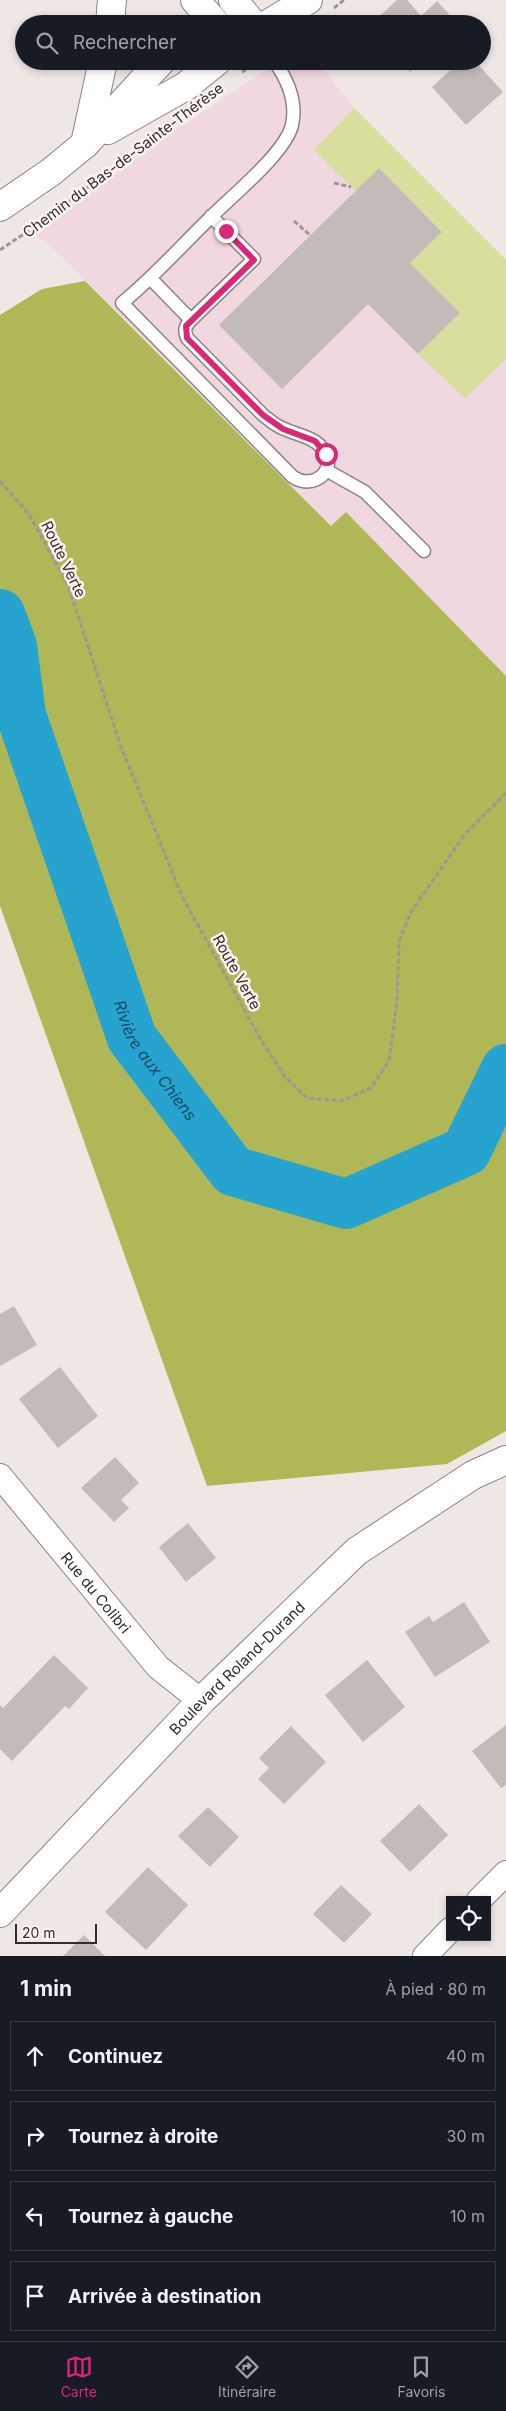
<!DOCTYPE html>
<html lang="fr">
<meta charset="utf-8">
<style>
:root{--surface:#171b24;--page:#20242c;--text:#f1f3f6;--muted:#9ea1a6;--line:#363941;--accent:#db2777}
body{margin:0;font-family:Inter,sans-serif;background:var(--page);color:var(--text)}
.controls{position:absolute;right:15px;bottom:15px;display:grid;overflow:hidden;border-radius:0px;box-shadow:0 2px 8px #0003}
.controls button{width:45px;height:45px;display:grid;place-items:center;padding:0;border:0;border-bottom:1px solid var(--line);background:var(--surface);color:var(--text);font:25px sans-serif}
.scale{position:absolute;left:15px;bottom:12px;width:82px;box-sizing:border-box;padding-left:5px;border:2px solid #302e2d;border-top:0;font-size:14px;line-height:18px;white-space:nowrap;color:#302e2d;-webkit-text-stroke:4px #fbf4f1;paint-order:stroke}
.stop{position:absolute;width:15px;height:15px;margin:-11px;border:4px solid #db2777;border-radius:50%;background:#fff}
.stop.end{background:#db2777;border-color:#fff;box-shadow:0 1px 5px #0008}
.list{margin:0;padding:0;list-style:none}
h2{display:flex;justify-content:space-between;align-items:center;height:65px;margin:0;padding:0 20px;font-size:21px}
h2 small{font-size:16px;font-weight:400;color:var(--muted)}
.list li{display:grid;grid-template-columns:32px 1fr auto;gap:15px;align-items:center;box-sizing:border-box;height:70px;margin:0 10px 10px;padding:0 10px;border:1px solid var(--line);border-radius:0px}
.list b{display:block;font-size:19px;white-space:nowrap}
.list em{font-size:16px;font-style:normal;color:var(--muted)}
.icon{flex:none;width:28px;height:28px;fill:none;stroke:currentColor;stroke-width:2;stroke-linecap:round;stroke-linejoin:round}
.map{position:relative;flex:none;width:506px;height:1956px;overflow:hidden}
.search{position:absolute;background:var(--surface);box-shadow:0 2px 8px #0003;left:15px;right:15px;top:15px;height:55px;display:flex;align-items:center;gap:12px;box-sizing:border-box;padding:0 18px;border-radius:28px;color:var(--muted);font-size:19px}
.sheet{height:385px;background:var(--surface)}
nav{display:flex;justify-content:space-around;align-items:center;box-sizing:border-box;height:70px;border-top:1px solid var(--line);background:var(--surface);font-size:14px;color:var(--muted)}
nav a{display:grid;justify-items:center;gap:2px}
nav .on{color:var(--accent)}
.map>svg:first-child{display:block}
.education{fill:#f1d7df}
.green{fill:#d8df9d}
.forest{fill:#b0b756}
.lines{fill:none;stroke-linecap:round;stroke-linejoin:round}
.river{stroke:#27a3d0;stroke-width:50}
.building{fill:#c2bbb8}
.lane-casing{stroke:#8a8481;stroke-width:15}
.street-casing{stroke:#8a8481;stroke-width:26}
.secondary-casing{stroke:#8a8481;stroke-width:30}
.highway-casing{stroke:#8a8481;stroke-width:30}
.path{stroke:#9c9795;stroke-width:3;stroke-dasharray:5 2.5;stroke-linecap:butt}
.lane{stroke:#fff;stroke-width:12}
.street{stroke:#fff;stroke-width:24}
.secondary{stroke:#fff;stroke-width:28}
.highway{stroke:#fff;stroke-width:28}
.route{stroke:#db2777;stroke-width:6}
.labels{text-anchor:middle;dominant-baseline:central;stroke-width:5;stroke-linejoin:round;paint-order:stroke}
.street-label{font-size:15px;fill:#302e2d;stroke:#fbf4f1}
.water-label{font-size:16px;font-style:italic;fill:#1a4a5e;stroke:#fbf4f1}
</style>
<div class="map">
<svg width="506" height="1956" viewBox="0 0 506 1956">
<rect width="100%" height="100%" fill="#eee7e4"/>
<!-- education -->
<path class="education" d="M 280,61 L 317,61 L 354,108 L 506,260 L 506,676 L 346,512 L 331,526 L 55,250 L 34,234 L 179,128 Z"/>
<!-- green -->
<path class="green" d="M 354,108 L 506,260 L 506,359 L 465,398 L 418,354 L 460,313 L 410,263 L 442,231 L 380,169 L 356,191 L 314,150 Z"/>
<!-- forest -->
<path class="forest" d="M 85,281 L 331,526 L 346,512 L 506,676 L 506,1431 L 447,1464 L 207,1486 L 0,906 L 0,315 L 42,289 Z"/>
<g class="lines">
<!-- river -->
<path class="river" id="s1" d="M 0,614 L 12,646 L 21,715 L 132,1038 L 233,1171 L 346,1204 L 466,1151 L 506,1069"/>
</g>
<!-- building -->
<path class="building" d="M 397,0 L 407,0 L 421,16 L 437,1 L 458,24 L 371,24 Z
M 400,61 L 422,61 L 410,72 Z
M 460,61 L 475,61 L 503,92 L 466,125 L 432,87 Z
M 379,168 L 442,232 L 410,263 L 460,313 L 418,354 L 368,304 L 282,389 L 219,325 Z
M 14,1306 L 37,1345 L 0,1366 L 0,1314 Z
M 60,1367 L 98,1416 L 58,1448 L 19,1399 Z
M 115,1457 L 139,1483 L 121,1500 L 129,1508 L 114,1522 L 81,1488 Z
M 188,1523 L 216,1558 L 186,1582 L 159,1547 Z
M 464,1602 L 490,1642 L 435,1677 L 405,1632 L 429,1616 L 433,1622 Z
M 54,1655 L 88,1688 L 69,1709 L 65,1706 L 12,1761 L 0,1749 L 0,1705 L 3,1708 Z
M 367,1660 L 405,1707 L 363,1742 L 325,1695 Z
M 506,1725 L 506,1785 L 501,1788 L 472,1751 Z
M 291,1726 L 326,1762 L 284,1804 L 258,1779 L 269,1768 L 259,1758 Z
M 419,1804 L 448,1835 L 410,1872 L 380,1841 Z
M 208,1807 L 239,1837 L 210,1867 L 178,1836 Z
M 148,1867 L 188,1905 L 146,1950 L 105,1912 Z
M 341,1885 L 372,1914 L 344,1943 L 313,1914 Z
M 84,1935 L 105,1956 L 63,1956 Z"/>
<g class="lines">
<defs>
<path id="lane" d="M 211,216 L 254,259 L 191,320 C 185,326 184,330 187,338 L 263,415 C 269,420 275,425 282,428 C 296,435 313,436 323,449 C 339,469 314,491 293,477 L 122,303 C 155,276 182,245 212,216 C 233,195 286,152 292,125 C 297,102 288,80 274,61
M 151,279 L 191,320
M 326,470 L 365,492 L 424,551"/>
<g id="street">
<path id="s2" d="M 0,1476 L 158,1667 L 201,1701"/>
<path d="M 479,1900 L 506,1873"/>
<path d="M 425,1956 L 450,1930"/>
</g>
<g id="secondary">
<path d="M 268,24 L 308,0"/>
<path d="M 108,130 L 186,86 L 217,61"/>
<path d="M 0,207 L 51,172 L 85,144 L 161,61"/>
<path id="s3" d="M 0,1913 L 201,1701 L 357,1551 L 473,1475 L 506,1460"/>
</g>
<path id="highway" d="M 195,0 L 216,24
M 233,0 L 253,24
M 110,24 L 112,0
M 85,144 L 103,61"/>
</defs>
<!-- lane casing -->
<use href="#lane" class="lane-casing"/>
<!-- street casing -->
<use href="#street" class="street-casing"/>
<!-- secondary casing -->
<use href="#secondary" class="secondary-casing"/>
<!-- highway casing -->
<use href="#highway" class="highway-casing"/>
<!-- path -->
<path class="path" d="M 334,8 L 344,0
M 242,72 L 254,64
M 334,183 L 351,187
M 294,221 L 311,236
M 0,250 L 46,219 L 147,142
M 0,481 L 29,514 L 68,585 L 121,747 L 182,896 L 258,1035 L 285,1077 L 307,1098 L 342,1101 L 371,1088 L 389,1061 L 397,1002 L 399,941 L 411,912 L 465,834 L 506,793"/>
<!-- lane -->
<use href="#lane" class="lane"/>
<!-- street -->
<use href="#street" class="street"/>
<!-- secondary -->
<use href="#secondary" class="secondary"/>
<!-- highway -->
<use href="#highway" class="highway"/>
</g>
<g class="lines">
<!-- route -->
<path class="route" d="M 226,231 L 254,260 L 186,326 L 187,338 L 263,415 L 283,429 L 315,441 L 326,454"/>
</g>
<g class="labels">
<!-- street labels -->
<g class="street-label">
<text transform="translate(123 160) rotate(-37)">Chemin du Bas-de-Sainte-Thérèse</text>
<text transform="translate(64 559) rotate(64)">Route Verte</text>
<text transform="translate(237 972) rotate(61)">Route Verte</text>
<text stroke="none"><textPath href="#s2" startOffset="151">Rue du Colibri</textPath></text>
<text stroke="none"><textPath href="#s3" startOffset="341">Boulevard Roland-Durand</textPath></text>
</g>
<!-- water labels -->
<g class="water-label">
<text stroke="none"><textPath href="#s1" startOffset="476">Rivière aux Chiens</textPath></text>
</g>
</g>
</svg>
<div class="controls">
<button><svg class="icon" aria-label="locate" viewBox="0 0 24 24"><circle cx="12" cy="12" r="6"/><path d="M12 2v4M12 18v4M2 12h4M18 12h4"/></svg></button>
</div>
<div class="scale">20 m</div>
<div class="stop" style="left:326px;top:454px"></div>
<div class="stop end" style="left:226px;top:231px"></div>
<div class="search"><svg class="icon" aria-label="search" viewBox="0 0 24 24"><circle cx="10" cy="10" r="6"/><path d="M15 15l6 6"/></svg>Rechercher</div>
</div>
<section class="sheet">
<h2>1 min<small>À pied · 80 m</small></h2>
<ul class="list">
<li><svg class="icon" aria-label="ahead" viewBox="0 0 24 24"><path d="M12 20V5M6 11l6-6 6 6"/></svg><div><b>Continuez</b></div><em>40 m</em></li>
<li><svg class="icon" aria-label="right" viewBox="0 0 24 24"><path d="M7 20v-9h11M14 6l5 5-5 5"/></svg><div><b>Tournez à droite</b></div><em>30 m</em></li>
<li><svg class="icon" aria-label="left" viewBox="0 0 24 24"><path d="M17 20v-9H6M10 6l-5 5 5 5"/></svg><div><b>Tournez à gauche</b></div><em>10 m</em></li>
<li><svg class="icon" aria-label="arrive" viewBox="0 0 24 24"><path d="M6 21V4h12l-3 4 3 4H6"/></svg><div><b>Arrivée à destination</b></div></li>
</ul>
</section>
<nav>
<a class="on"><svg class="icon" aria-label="map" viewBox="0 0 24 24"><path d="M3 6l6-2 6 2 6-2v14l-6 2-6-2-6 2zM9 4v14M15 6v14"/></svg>Carte</a>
<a><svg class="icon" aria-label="directions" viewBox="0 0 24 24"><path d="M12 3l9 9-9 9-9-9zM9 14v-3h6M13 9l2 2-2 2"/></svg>Itinéraire</a>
<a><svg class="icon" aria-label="saved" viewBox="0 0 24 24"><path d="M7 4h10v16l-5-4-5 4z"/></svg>Favoris</a>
</nav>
